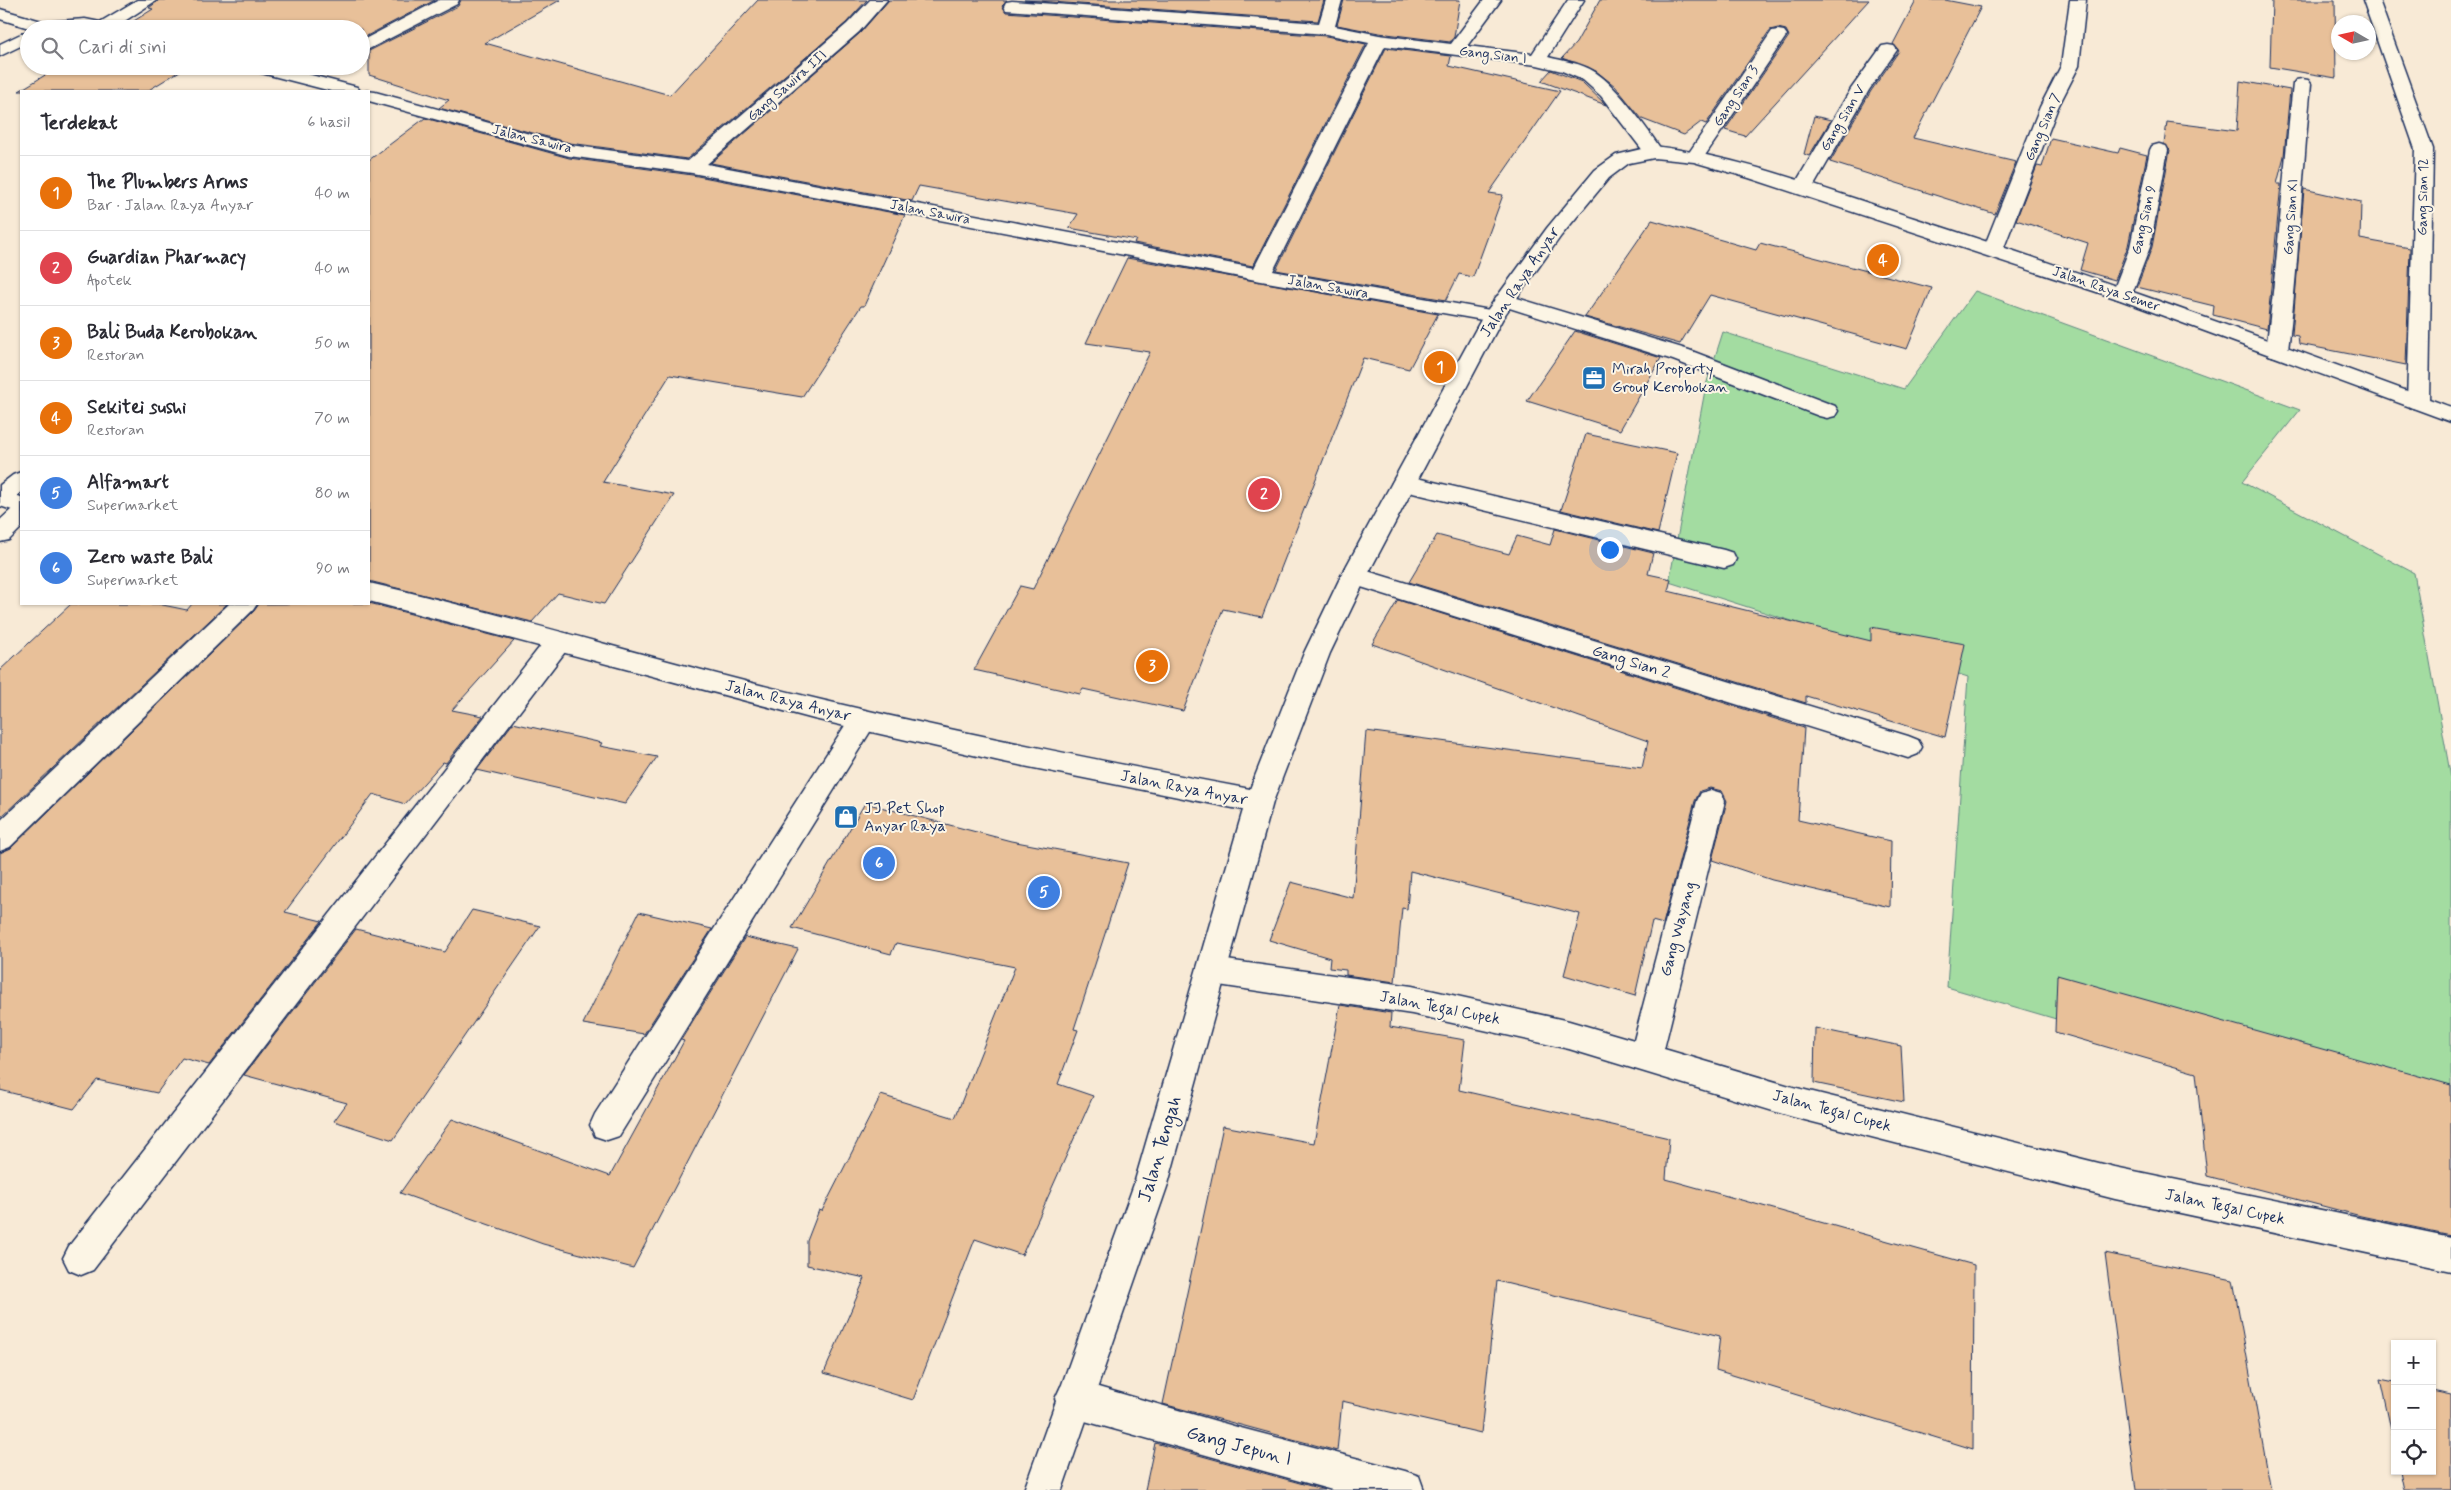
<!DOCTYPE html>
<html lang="id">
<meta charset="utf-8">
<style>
:root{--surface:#fff;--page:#f7f7f7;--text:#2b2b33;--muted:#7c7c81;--line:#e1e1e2;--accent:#2563eb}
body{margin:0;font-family:Mynerve,sans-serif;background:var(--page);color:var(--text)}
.controls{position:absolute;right:15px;bottom:15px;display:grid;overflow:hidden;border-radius:0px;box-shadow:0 1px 4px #0004}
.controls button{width:45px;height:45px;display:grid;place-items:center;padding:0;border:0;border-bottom:1px solid var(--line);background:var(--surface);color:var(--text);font:25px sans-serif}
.compass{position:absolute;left:2331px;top:15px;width:45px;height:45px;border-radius:50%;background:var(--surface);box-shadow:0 1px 4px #0004;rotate:279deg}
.you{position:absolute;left:1609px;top:549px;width:18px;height:18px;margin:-12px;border:4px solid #fff;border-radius:50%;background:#1a73e8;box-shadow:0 0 0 8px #1a73e833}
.badge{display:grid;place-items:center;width:32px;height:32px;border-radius:50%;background:var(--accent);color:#fff;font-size:16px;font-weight:700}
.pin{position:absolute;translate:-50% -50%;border:2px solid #fff;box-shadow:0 1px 5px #0006}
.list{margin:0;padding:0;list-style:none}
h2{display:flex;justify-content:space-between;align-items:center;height:65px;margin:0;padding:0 20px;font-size:21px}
h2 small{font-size:16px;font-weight:400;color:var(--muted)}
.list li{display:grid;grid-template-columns:32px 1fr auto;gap:15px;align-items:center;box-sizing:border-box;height:75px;padding:0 20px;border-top:1px solid var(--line)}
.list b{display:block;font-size:19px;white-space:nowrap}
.list p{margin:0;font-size:16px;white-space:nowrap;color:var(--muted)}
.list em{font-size:16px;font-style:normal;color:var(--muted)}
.icon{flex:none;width:28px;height:28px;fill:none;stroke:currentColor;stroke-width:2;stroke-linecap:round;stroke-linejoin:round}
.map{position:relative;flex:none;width:2451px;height:1490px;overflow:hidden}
.search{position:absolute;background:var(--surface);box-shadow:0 1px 4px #0004;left:20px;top:20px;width:350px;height:55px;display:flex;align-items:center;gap:12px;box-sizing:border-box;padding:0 18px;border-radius:28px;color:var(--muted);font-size:19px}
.panel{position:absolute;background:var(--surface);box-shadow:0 1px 4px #0004;left:20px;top:90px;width:350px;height:515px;border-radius:0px}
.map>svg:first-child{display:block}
.green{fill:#a3dca1;stroke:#5f8680}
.building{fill:#e8c099;stroke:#1b2f5e}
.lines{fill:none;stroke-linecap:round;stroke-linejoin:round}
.lane-casing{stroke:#1b2f5e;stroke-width:3}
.street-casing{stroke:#1b2f5e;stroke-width:3}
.secondary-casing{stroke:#1b2f5e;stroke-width:3}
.lane{fill:#fcf5e5;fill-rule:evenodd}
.street{fill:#fcf5e5;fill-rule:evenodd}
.secondary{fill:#fcf5e5;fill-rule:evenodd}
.labels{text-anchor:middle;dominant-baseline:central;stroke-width:4;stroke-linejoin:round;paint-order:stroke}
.far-street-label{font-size:14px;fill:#1b2f5e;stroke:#fcf5e5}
.street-label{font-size:16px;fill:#1b2f5e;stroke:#fcf5e5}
.poi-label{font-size:16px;fill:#1b2f5e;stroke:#fcf5e5;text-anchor:start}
.near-street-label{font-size:19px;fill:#1b2f5e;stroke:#fcf5e5}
</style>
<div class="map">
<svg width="2451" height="1490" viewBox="0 0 2451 1490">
<rect width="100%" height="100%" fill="#f8ead6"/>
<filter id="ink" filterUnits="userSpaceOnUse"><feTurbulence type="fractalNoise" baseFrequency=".02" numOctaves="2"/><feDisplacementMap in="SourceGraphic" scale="10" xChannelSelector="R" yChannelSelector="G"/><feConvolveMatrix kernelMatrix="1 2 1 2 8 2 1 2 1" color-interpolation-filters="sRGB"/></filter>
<g filter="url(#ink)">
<!-- green -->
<path class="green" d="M 1975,291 L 2300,410 L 2242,482 L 2414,573 L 2451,778 L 2451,1135 L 1947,987 L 1968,677 L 1669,582 L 1706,385 L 1723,332 L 1904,389 Z"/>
<!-- building -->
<path class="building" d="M 159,0 L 435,0 L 361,39 L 361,29 L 121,29 L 153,9 L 149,8 Z
M 461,0 L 560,0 L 485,43 L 670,95 L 758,0 L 867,0 L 846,23 L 687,159 L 570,143 L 439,108 L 449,100 L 369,75 L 369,51 L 458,6 Z
M 889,0 L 1007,0 L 1002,5 L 1006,12 L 1326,36 L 1366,44 L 1253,266 L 1134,243 L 1136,240 L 1069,228 L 1078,214 L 919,186 L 912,201 L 711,163 L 860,33 Z
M 1024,0 L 1324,0 L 1318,21 Z
M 1344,0 L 1460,0 L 1454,37 L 1450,42 L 1379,33 L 1337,25 Z
M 1600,0 L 1869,0 L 1745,136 L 1725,130 L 1789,36 L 1786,30 L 1778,28 L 1770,30 L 1706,124 L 1701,122 L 1684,135 L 1642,119 L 1615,86 L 1596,71 L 1562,58 L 1576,43 Z
M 1916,0 L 1945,0 L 1981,7 L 1913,138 L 2016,162 L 1995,214 L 1830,162 L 1871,91 L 1899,51 L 1893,44 Z
M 2272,0 L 2335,0 L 2336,78 L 2270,67 Z
M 1386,48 L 1451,56 L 1449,66 L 1560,91 L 1489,193 L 1503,195 L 1473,277 L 1459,274 L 1446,300 L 1276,270 Z
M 60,66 L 188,66 L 147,91 L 19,91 Z
M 1551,70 L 1582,82 L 1606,105 L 1541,81 Z
M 2240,81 L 2290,90 L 2284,156 L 2277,184 L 2281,184 L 2267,329 L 2213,315 L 2214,306 L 2137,287 L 2152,247 L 2170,150 L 2164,144 L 2167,122 L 2237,131 Z
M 1814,116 L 1831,120 L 1809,156 L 1804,154 Z
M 425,118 L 569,158 L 692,175 L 905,215 L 864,306 L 861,306 L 802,397 L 670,375 L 603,482 L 674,495 L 604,604 L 558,593 L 532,622 L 369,581 L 369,160 Z
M 2051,138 L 2118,153 L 2120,148 L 2147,155 L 2128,246 L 2115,280 L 2080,270 L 2088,243 L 2016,220 L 2037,166 L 2042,167 Z
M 2304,189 L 2361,202 L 2360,239 L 2410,248 L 2406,365 L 2299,344 L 2298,336 L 2292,335 Z
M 1652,220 L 1756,250 L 1760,243 L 1932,288 L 1907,349 L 1710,295 L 1680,344 L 1585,317 Z
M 1127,258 L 1438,314 L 1409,369 L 1363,358 L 1262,617 L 1223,609 L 1183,711 L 1083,689 L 1080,694 L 974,670 L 1020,586 L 1033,589 L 1150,352 L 1086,343 Z
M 1575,331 L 1661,358 L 1620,430 L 1527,401 Z
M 1586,434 L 1677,453 L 1658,533 L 1561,510 Z
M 1555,529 L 1653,553 L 1648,574 L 1671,579 L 1668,591 L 1871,641 L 1871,627 L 1965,644 L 1945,737 L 1806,696 L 1806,703 L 1409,582 L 1437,535 L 1509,554 L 1517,536 L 1550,545 Z
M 1398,600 L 1804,728 L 1798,820 L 1891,841 L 1890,907 L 1772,880 L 1712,860 L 1727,801 L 1722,791 L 1710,788 L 1700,791 L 1695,801 L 1663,924 L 1652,921 L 1635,996 L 1564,975 L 1580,914 L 1410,871 L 1407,909 L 1402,908 L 1395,982 L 1346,975 L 1346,970 L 1329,968 L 1330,958 L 1269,940 L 1291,882 L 1353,898 L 1366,731 L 1642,768 L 1648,741 L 1372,644 Z
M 369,603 L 514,641 L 452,710 L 483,716 L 446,763 L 443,762 L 405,804 L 373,794 L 285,912 L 322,921 L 209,1065 L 182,1058 L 157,1093 L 97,1080 L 74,1109 L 0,1090 L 0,853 L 11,848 L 254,611 L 259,604 Z
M 71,604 L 158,604 L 187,610 L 192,604 L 227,604 L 0,818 L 0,670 Z
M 513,723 L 602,743 L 600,746 L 657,757 L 625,804 L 477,770 Z
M 865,803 L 1011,841 L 1128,863 L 1074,1029 L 1078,1030 L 1058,1084 L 1093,1096 L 1022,1255 L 975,1239 L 913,1400 L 824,1373 L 865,1278 L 807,1265 L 807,1241 L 819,1210 L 822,1211 L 881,1095 L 955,1118 L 1015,967 L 896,943 L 891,954 L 792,928 Z
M 472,910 L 540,926 L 393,1140 L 334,1121 L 347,1103 L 244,1075 L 356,929 L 445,952 Z
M 639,912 L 712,929 L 644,1034 L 583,1024 Z
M 745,937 L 798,949 L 633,1268 L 543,1244 L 400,1193 L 452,1119 L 610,1176 L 684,1041 L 681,1040 Z
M 2057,975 L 2451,1085 L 2451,1235 L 2361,1216 L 2207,1176 L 2196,1073 L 2055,1032 Z
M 1340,1005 L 1391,1013 L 1390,1027 L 1465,1040 L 1459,1090 L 1669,1138 L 1666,1179 L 1974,1265 L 1973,1449 L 1716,1370 L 1720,1336 L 1497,1281 L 1481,1433 L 1342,1401 L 1337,1451 L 1163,1404 L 1223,1126 L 1314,1143 Z
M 1815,1028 L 1901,1046 L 1904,1102 L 1814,1083 Z
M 2105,1253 L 2233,1280 L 2271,1490 L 2136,1490 Z
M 2380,1379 L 2395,1382 L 2395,1448 Z
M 2432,1391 L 2451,1395 L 2451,1490 L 2404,1490 L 2400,1471 L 2432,1471 Z
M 1155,1443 L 1325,1490 L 1145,1490 Z"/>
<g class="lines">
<defs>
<path id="lane" d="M 1504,294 L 1689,350 L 1835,406 L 1838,411 L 1835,416 L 1827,418 L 1819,416 L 1673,360 L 1497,304 L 1494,300 L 1497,296 Z"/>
<path id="street" d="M 137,0 L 157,0 L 117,26 L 119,29 L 32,29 L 0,19 L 0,9 L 45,22 L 85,19 L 100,22 Z
M 439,0 L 459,0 L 457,4 L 361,53 L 361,41 Z
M 870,0 L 887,0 L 859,32 L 707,164 L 1254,268 L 1369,43 L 1326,34 L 1006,10 L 1004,6 L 1006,2 L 1012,1 L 1319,23 L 1326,0 L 1342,0 L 1335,26 L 1379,35 L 1451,44 L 1484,0 L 1501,0 L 1467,46 L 1532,54 L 1568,0 L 1584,0 L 1548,57 C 1563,61 1582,63 1595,72 C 1618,87 1648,130 1663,152 L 1661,156 L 1647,156 L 1601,96 L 1583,80 L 1562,71 L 1537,65 L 1385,46 L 1273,271 L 1501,312 L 1505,316 L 1501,320 L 1494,322 L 1261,281 L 692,173 L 569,156 L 369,101 L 369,91 L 366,91 L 375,92 L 570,145 L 688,161 L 847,24 Z
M 2070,0 L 2086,0 L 2079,66 L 2058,107 L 2003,250 L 2000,254 L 1993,256 L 1986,254 L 1983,250 L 2040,107 L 2061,66 Z
M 2363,0 L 2379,0 L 2433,149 L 2429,402 L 2426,407 L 2418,409 L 2410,407 L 2407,402 L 2415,149 Z
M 29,30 L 29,42 L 0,56 L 0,44 Z
M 1778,30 L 1784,31 L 1787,35 L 1704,157 L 1702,161 L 1688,161 L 1686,157 L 1772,31 Z
M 1888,45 L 1894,46 L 1897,50 L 1869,90 L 1812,189 L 1809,193 L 1795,193 L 1792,189 L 1851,89 L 1882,46 Z
M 247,66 L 277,66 L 357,87 L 360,91 L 331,91 L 250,70 Z
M 2302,79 L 2308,80 L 2311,84 C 2302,173 2299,262 2288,350 L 2285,355 L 2277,357 L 2269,355 L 2266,350 C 2278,262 2283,173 2293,84 L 2296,80 Z
M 2159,144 L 2166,146 L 2168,150 L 2150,247 L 2132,294 L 2129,298 L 2122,300 L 2115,298 L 2112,294 L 2130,247 L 2150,150 L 2152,146 Z
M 21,472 L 21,492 L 8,504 L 0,506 L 0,485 L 13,475 Z
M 1404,475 L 1724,550 L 1733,553 L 1736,559 L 1733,565 L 1724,568 L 1396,489 L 1392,483 L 1396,477 Z
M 21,507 L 21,528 L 9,540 L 0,542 L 0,520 L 12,509 Z
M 1354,567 L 1908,736 L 1918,740 L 1922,747 L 1918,754 L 1908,758 L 1345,582 L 1341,576 L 1345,570 Z
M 229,604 L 257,604 L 253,610 L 10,847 L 0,851 L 0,821 Z
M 559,632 L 568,634 L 572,641 L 568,648 L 93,1270 L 81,1275 L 69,1270 L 63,1258 L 69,1246 L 550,634 Z
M 863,710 L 873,713 L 877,720 L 873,727 L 619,1136 L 607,1140 L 595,1136 L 590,1125 L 595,1114 L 853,713 Z
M 1711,790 L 1721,793 L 1725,801 L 1664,1049 L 1793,1087 L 2115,1167 L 2451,1237 L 2451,1271 L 2115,1199 L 1793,1117 L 1569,1049 L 1412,1014 L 1212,984 L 1201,980 L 1197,971 L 1201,962 L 1212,958 L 1412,986 L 1569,1021 L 1634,1040 L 1697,801 L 1701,793 Z
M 1074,1380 L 1237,1427 L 1405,1471 L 1419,1476 L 1424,1490 L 1332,1490 L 1074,1418 L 1061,1412 L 1055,1399 L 1061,1386 Z"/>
<path id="secondary" d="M 1654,146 C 1743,157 1829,191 1914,218 C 2095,276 2273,342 2451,407 L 2451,422 L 2115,298 L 1749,178 L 1694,162 L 1654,158 L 1629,163 L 1609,178 L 1561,236 L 1504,316 L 1367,576 L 1330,653 L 1273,802 L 1168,1184 L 1062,1490 L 1024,1490 L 1134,1184 L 1243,810 L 1004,762 L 814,719 L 369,601 L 369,583 C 497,612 624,651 752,683 C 917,724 1083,758 1250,789 L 1304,653 L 1341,576 L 1483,316 L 1547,228 L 1595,170 L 1616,155 Z
M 0,490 L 21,497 L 21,513 L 0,506 Z"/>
</defs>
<!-- lane casing -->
<use href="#lane" class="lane-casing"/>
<!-- street casing -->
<use href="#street" class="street-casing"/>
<!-- secondary casing -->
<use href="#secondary" class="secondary-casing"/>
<!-- lane -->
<use href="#lane" class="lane"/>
<!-- street -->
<use href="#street" class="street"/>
<!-- secondary -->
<use href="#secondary" class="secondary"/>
</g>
</g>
<!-- icons -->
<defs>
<symbol id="office-square" viewBox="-11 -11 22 22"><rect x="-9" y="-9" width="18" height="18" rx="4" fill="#1f6fb2" stroke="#fcf5e5"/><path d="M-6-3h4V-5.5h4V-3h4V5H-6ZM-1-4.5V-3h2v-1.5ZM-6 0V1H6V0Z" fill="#fff"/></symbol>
<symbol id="shop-square" viewBox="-11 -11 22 22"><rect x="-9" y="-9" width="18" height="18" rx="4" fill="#1f6fb2" stroke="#fcf5e5"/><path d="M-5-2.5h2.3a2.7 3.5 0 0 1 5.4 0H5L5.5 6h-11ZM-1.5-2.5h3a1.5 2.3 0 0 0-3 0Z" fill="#fff"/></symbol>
</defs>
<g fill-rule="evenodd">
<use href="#office-square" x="1580" y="364" width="28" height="28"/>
<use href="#shop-square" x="832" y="803" width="28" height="28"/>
</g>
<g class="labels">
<!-- far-street labels -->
<g class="far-street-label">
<text transform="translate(1493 55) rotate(7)">Gang Sian I</text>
<text transform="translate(787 86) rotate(-41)">Gang Sawira III</text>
<text transform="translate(1736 96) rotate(-56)">Gang Sian 3</text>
<text transform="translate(1843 118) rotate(-59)">Gang Sian V</text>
<text transform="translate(2043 127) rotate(-67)">Gang Sian 7</text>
<text transform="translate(532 139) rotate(14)">Jalan Sawira</text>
<text transform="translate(2423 197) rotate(-89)">Gang Sian 12</text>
<text transform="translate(930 212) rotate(11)">Jalan Sawira</text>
<text transform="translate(2291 217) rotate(-86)">Gang Sian XI</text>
<text transform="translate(2144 220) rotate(-77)">Gang Sian 9</text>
<text transform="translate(1328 287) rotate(10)">Jalan Sawira</text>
<text transform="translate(2106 289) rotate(19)">Jalan Raya Semer</text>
</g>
<!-- street labels -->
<g class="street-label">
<text transform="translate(1520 282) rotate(-56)">Jalan Raya Anyar</text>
<text transform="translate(1631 662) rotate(17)">Gang Sian 2</text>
<text transform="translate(788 701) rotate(14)">Jalan Raya Anyar</text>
<text transform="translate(1184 788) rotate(11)">Jalan Raya Anyar</text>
<text transform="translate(1678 929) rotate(-75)">Gang Wayang</text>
<text transform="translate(1440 1008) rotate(11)">Jalan Tegal Cupek</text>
<text transform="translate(1832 1111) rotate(15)">Jalan Tegal Cupek</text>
<text transform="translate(2225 1207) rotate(12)">Jalan Tegal Cupek</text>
</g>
<!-- poi labels -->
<g class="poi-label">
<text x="1612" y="369">Mirah Property<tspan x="1612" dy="18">Group Kerobokan</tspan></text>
<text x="864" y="808">JJ Pet Shop<tspan x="864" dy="18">Anyar Raya</tspan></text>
</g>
<!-- near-street labels -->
<g class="near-street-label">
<text transform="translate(1160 1149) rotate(-73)">Jalan Tengah</text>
<text transform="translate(1239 1446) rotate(15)">Gang Jepun I</text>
</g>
</g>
</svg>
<div class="controls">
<button>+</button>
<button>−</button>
<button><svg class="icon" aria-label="locate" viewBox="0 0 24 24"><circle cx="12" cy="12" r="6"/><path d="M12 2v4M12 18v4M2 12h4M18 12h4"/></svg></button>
</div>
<svg class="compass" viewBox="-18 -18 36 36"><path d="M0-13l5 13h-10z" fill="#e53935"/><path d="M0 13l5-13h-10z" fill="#7c7c81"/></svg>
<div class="you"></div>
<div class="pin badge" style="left:1440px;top:367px;background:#e8710a">1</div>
<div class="pin badge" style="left:1264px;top:494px;background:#e0444e">2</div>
<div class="pin badge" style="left:1152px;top:666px;background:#e8710a">3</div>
<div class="pin badge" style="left:1883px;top:260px;background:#e8710a">4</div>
<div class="pin badge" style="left:1044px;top:892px;background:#3f7fe0">5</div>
<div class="pin badge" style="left:879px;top:863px;background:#3f7fe0">6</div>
<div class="search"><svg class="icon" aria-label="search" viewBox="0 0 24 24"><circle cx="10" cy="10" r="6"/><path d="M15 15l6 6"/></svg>Cari di sini</div>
<section class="panel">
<h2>Terdekat<small>6 hasil</small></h2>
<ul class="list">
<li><span class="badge" style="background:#e8710a">1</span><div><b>The Plumbers Arms</b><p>Bar · Jalan Raya Anyar</p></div><em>40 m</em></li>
<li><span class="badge" style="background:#e0444e">2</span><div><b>Guardian Pharmacy</b><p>Apotek</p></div><em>40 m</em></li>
<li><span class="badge" style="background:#e8710a">3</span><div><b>Bali Buda Kerobokan</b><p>Restoran</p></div><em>50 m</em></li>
<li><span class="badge" style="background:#e8710a">4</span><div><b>Sekitei sushi</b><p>Restoran</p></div><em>70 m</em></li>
<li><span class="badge" style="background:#3f7fe0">5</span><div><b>Alfamart</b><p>Supermarket</p></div><em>80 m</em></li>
<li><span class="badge" style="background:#3f7fe0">6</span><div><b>Zero waste Bali</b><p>Supermarket</p></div><em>90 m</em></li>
</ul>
</section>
</div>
